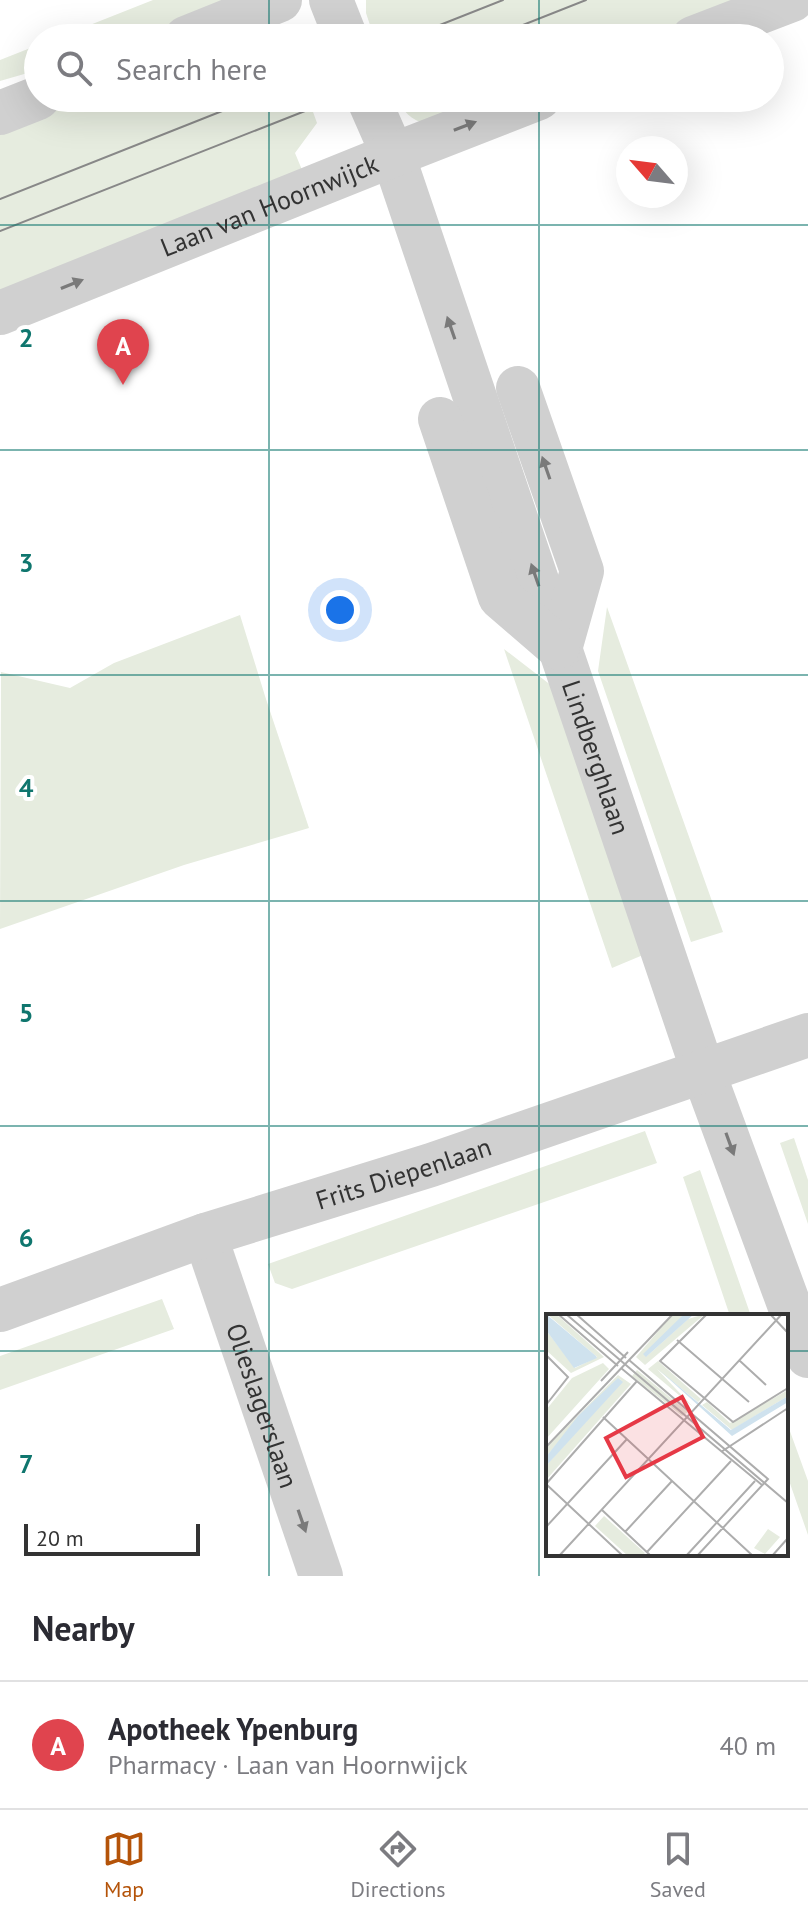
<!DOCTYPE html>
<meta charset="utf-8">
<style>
:root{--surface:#fff;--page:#f7f7f7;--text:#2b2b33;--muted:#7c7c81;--line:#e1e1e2;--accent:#b45309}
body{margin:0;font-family:"PT Sans",sans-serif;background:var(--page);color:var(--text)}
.compass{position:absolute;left:616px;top:136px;width:72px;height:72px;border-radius:50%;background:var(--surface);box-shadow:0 8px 32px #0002;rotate:298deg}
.scale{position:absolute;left:24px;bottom:20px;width:176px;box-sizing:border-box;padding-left:8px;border:4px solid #333;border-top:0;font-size:22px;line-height:28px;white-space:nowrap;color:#333;-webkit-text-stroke:6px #fff;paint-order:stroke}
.you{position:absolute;left:340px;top:610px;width:28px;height:28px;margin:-20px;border:6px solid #fff;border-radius:50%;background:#1a73e8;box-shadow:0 0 0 12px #1a73e833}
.badge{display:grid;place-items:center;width:52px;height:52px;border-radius:50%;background:var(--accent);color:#fff;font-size:26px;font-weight:700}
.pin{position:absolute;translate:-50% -66px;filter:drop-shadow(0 2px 4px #0008)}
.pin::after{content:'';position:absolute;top:42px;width:28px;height:24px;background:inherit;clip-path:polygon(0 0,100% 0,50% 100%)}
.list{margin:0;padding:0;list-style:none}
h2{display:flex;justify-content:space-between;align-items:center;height:104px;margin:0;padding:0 32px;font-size:34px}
h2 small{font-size:26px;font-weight:400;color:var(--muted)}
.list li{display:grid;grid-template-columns:52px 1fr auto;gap:24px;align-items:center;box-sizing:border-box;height:128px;padding:0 32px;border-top:2px solid var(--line)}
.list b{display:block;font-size:30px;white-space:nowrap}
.list p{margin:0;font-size:26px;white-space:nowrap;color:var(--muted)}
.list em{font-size:26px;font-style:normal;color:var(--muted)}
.icon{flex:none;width:44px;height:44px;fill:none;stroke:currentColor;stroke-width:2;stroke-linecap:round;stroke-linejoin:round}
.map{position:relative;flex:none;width:808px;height:1576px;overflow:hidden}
.search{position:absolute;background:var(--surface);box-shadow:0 8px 32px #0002;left:24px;right:24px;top:24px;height:88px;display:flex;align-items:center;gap:20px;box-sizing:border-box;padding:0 28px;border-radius:44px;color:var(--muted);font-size:30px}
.sheet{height:232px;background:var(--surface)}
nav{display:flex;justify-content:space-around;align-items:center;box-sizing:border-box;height:112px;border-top:2px solid var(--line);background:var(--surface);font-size:22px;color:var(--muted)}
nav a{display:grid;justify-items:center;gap:4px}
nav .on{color:var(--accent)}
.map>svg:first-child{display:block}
.green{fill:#e6ecdf}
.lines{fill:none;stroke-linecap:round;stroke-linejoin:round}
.minor{stroke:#d0d0d0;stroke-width:44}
.tram{stroke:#888;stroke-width:2}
.oneway{fill:#7a7a7a}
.grid{fill:none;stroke:#0f766e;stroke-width:2;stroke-opacity:0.55}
.labels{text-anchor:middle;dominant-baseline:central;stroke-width:8;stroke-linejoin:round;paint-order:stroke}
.street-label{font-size:26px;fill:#333;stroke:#fff}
.inset-road{fill:none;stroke:#adadad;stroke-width:2}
.view{fill:#e63946;fill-opacity:0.15;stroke:#e63946;stroke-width:4}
.inset-edge{fill:none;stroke:#333;stroke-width:4}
.grid-label{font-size:26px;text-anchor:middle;font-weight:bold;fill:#0f766e;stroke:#fff;stroke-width:8;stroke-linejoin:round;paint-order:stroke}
</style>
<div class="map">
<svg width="808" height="1576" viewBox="0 0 808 1576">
<rect width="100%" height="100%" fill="#fff"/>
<!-- green -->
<path class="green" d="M 153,0 L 236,0 L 174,29 L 147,38 L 57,38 Z
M 366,0 L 753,0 L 656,38 L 411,38 L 405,24 L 373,34 L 366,13 Z
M 38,45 L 38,70 L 0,81 L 0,60 Z
M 76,98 L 308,98 L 317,123 L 295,153 L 305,177 L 0,297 L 0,129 Z
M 398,98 L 504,98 L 426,124 C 412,120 402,112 398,98 Z
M 607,607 L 723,932 L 691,942 L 598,671 Z
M 240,615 L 265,696 L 309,828 L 184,865 L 0,929 L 1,672 L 70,688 L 114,663 Z
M 504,649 L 552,686 L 643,955 L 612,968 Z
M 645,1131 L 657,1163 L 292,1289 L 275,1283 L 268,1264 Z
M 794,1138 L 808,1180 L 808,1224 L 780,1143 Z
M 700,1170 L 751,1316 L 730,1316 L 683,1177 Z
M 162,1299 L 174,1329 L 0,1390 L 0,1356 Z
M 786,1423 L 787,1423 L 808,1481 L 808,1535 L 786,1472 Z"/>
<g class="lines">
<!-- minor -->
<g class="minor">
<path d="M 331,0 L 346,38"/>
<path d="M 186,38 L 280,0"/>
<path d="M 693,38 L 792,0"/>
<path id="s1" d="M 368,98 L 393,155 L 703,1071 L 808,1356"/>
<path d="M 0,113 L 38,98"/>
<path id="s2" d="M 0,313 L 393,155 L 539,98"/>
<path d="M 518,388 L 582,571 L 560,649"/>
<path d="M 440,419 L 500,597 L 558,647"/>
<path id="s3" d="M 205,1235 L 321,1576"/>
<path id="s4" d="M 0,1310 L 205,1235 L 431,1165 L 808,1035"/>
</g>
<!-- tram -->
<path class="tram" d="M 407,38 L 503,0
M 490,38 L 586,0
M 0,199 L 255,98
M 0,231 L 338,98"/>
</g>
<!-- one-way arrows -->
<defs><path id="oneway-solid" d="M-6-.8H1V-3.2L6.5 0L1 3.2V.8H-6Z" transform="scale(2)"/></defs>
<g class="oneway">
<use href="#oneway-solid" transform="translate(465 126) rotate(-21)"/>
<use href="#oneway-solid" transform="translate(72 284) rotate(-22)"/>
<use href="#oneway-solid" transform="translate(451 328) rotate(-109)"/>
<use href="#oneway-solid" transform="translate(546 468) rotate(-109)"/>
<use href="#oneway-solid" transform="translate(535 575) rotate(-109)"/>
<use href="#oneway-solid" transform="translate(730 1144) rotate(70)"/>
<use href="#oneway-solid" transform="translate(302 1521) rotate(71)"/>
</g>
<!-- grid -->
<path class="grid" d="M 269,0 L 269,38M 539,0 L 539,38M 269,98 L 269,1576M 539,98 L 539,1576M 0,225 L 808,225M 0,450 L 808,450M 0,675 L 808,675M 0,901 L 808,901M 0,1126 L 808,1126M 0,1351 L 548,1351M 786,1351 L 808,1351"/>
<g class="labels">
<!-- street labels -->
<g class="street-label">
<text stroke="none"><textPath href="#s2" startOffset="290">Laan van Hoornwijck</textPath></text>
<text stroke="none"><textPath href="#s1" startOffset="698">Lindberghlaan</textPath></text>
<text stroke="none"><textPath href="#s4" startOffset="426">Frits Diepenlaan</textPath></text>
<text stroke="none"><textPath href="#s3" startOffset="180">Olieslagerslaan</textPath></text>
</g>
</g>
<!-- overview -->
<g transform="translate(546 1314)">
<rect width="242" height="242" fill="#fff"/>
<path d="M 1,0 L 10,0 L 58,43 L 25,59 L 0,36 L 0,16 L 29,54 L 51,43 ZM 127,0 L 138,0 L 100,43 L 142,5 L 159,0 L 99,51 L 90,43 ZM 112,47 L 155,85 L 152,88 L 111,55 L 147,93 L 102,55 ZM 57,49 L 63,55 L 0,125 L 0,96 L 26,64 ZM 91,56 L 142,98 L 136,102 L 86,62 ZM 72,61 L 85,70 L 0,166 L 0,152 L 75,65 L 44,91 L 0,143 L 0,134 ZM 242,76 L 242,82 L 186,116 L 156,91 L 161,88 L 184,109 ZM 58,202 L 99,239 L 96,242 L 82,242 L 49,212 ZM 222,215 L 234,223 L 219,240 L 208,234 Z" fill="#e6ecdf"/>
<path d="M 0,0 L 50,42 L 51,44 L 28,54 L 0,16 ZM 138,0 L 148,0 L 100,43 L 97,40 ZM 112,55 L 185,116 L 242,82 L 242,88 L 186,122 ZM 72,64 L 77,68 L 0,152 L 0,143 L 32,102 Z" fill="#cfe2ee"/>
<path class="inset-road" d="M 12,0 L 72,52M 20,0 L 242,189M 30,0 L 80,44M 161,0 L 114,47 L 187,108 L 242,74M 224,0 L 242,19M 131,26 L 203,88M 0,41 L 22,63 L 0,91M 83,46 L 222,165 L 151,242M 194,47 L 220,71M 75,54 L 216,171M 55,67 L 82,38M 57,103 L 207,242M 0,133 L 127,0M 175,138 L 242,94M 0,170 L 91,67M 0,170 L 77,242M 56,196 L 105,242M 0,213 L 81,125M 79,218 L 126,167M 101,238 L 185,147M 13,242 L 236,0M 140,242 L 209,167M 226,242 L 242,224"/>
<path class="view" d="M 136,83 L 157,123 L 80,163 L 60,124 Z"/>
<rect width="242" height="242" class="inset-edge"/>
</g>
<g class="grid-label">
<text x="26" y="347">2</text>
<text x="26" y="572">3</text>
<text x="26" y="797">4</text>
<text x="26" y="1022">5</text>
<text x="26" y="1247">6</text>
<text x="26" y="1473">7</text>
</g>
</svg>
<svg class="compass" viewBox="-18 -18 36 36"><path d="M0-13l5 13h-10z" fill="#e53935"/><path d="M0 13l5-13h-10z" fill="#7c7c81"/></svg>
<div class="scale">20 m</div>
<div class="you"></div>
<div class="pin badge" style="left:123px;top:385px;background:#e0444e">A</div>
<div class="search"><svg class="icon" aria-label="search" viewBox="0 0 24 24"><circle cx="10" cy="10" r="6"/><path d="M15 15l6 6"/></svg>Search here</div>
</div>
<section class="sheet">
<h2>Nearby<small></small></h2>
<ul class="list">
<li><span class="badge" style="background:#e0444e">A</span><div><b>Apotheek Ypenburg</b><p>Pharmacy · Laan van Hoornwijck</p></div><em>40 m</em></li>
</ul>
</section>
<nav>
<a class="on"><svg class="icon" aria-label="map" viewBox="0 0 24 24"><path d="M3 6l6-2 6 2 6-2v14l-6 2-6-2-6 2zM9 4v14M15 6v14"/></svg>Map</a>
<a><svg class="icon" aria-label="directions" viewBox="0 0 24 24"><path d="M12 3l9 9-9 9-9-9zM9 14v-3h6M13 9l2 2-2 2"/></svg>Directions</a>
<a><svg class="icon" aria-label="saved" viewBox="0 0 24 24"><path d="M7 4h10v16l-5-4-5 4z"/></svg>Saved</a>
</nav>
